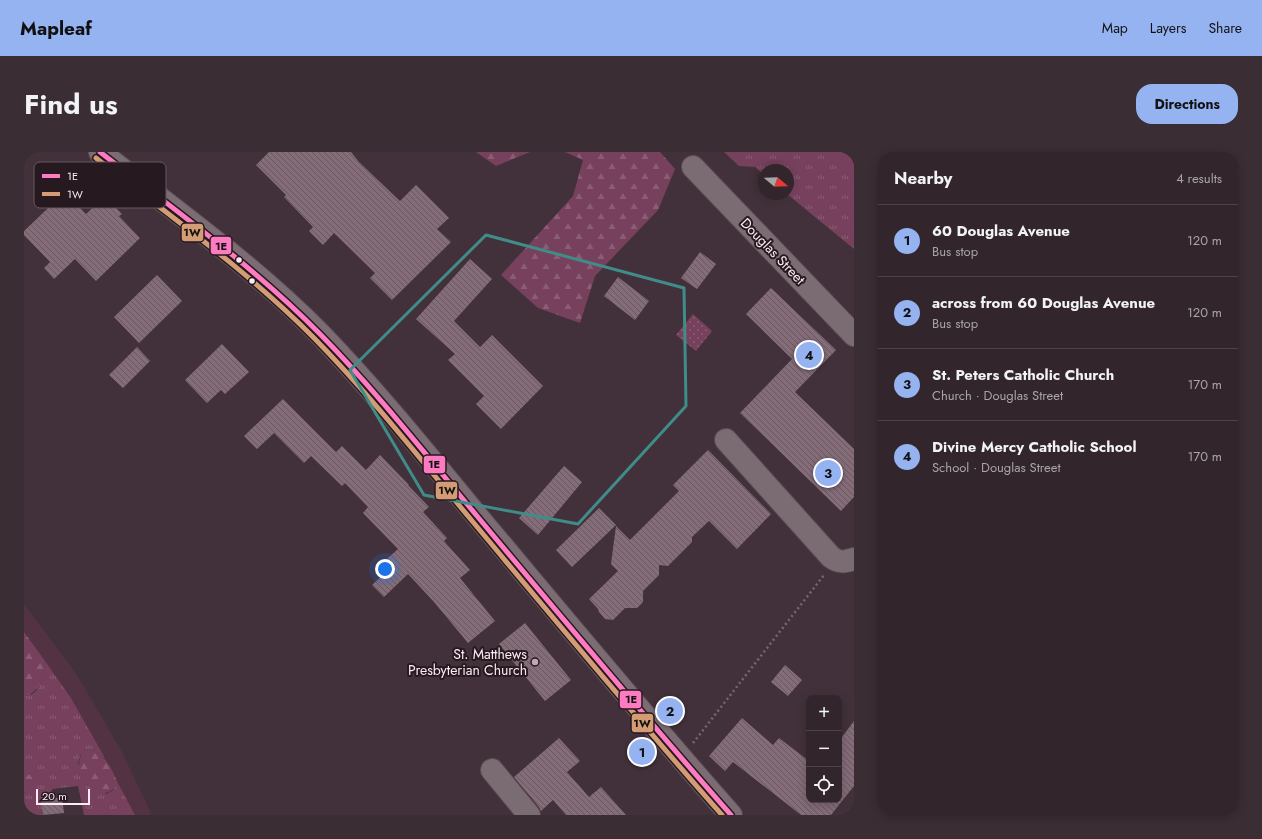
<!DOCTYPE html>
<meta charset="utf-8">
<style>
:root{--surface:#32252c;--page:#3a2d34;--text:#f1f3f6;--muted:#a8a5a9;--line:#4d4248;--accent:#95b2f1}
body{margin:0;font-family:Jost,sans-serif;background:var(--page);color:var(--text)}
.controls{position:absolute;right:12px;bottom:12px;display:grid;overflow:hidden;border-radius:8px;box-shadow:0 2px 10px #0003}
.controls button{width:36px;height:36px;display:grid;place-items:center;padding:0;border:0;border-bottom:1px solid var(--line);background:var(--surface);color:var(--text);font:20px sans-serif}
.compass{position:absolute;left:734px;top:12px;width:36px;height:36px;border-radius:50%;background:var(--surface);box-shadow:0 2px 10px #0003;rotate:109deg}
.scale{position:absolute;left:12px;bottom:10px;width:54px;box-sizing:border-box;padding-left:4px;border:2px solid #fdeaf3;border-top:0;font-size:11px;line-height:14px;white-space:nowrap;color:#fdeaf3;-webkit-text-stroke:3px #26191f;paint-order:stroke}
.you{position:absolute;left:361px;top:417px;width:14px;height:14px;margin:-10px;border:3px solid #fff;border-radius:50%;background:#1a73e8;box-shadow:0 0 0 6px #1a73e833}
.badge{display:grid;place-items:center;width:26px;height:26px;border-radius:50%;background:var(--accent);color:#111;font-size:13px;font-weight:700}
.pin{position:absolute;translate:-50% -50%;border:2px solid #fff;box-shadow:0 1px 4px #0006}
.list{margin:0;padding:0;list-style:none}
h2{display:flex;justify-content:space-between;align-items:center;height:52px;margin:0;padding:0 16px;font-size:17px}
h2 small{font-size:13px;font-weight:400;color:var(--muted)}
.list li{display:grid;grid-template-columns:26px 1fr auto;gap:12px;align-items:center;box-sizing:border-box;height:72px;padding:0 16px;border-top:1px solid var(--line)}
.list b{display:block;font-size:15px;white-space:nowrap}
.list p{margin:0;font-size:13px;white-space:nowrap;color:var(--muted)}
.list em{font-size:13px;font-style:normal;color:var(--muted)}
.icon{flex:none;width:22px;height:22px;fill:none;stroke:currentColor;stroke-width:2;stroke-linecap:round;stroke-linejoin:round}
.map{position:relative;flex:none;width:830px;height:663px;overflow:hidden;border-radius:16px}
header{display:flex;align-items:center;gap:24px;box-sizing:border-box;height:56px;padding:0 20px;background:var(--accent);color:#111}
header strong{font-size:19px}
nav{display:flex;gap:22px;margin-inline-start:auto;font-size:14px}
.intro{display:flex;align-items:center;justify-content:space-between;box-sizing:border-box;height:96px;padding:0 24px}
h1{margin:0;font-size:28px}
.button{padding:10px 18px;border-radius:16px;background:var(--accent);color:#111;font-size:14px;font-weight:700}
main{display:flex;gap:24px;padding:0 24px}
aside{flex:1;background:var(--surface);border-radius:16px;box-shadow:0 2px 10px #0003}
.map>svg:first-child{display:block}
.built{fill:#523243}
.grass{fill:url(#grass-tufts)}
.forest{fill:url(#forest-firs)}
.park{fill:url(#park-dots)}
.pitch{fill:#77415d}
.building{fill:url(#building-back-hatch)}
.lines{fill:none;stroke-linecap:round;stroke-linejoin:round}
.minor-casing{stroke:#5a4d54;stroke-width:24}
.path{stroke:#766870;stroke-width:2.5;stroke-dasharray:2 3;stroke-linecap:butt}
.minor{stroke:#7b6c74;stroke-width:22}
.bus-1-casing{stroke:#26191f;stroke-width:8}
.bus-2-casing{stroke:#26191f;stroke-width:8}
.bus-1{stroke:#fe7ac1;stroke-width:5}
.bus-2{stroke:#d39c74;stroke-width:5}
.marked{fill:none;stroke:#3f8d89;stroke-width:3;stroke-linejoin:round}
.bus-dot{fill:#fdeaf3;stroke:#26191f;stroke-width:1.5}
.poi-dot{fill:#bca9b2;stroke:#26191f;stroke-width:1.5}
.labels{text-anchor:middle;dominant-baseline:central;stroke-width:4;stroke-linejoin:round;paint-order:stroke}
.street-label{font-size:14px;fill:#fdeaf3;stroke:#26191f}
.poi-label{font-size:14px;fill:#fdeaf3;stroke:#26191f;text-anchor:end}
.key{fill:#26191f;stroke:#66585f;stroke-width:1}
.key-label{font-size:11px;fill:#fdeaf3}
.line-badge{stroke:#26191f;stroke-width:1.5}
.pale-badge-label{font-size:11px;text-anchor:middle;font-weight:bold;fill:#111}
</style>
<header>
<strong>Mapleaf</strong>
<nav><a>Map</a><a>Layers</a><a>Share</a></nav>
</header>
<div class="intro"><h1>Find us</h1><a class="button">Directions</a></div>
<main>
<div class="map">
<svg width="830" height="663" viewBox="0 0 830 663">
<defs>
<pattern id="grass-tufts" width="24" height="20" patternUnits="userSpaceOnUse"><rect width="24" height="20" fill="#77415d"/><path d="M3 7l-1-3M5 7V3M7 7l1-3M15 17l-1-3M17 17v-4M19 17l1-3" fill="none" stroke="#8b5d75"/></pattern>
<pattern id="forest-firs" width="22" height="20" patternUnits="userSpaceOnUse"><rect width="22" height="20" fill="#77415d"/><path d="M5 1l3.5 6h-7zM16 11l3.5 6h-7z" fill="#8b5d75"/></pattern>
<pattern id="park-dots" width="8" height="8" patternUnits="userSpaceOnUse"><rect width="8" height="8" fill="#77415d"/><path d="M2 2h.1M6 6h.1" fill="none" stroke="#8b5d75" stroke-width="1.8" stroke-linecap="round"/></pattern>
<pattern id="building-back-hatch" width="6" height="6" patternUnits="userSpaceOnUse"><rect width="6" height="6" fill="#846c79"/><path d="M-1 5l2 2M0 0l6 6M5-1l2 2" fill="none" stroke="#685961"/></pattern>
</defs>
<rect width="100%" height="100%" fill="#42313a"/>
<!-- built -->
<path class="built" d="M 0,452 L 48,516 L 62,538 L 98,600 L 128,663 L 111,663 L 81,606 L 47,546 L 0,480 Z"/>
<!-- grass -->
<path class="grass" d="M 700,0 L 830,0 L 830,97 L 763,42 L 764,18 L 740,18 L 740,23 L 731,15 L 715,14 Z
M 21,509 L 47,546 L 81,606 C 75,601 70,597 61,597 L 56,604 L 54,612 L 82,642 L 88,639 L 94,631 L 111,663 L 60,663 L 54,634 L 28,637 L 29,646 L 17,648 L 19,663 L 0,663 L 0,641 L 2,640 L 0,621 L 0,544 C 18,544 19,522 21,509 Z"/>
<!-- forest -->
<path class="forest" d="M 452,0 L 506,0 L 472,14 Z
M 541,0 L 636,0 L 651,17 L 634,58 L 571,124 L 556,171 L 514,156 L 477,123 L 549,44 L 559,8 Z
M 0,480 L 21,509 C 19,525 19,537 2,544 L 0,544 Z
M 61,597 C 80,597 87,616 94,631 C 77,660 41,619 61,597 Z
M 0,621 L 8,624 C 8,632 8,637 0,641 Z"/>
<!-- park -->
<path class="park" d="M 669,162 L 688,179 L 672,199 L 652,183 Z"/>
<!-- pitch -->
<path class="pitch" d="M 799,0 L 830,0 L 830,20 Z"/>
<!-- building -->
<path class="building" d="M 245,0 L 327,0 L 335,10 L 376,49 L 392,33 L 425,66 L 413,77 L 427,90 L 368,148 L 346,126 L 351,121 L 310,81 L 299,93 L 285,79 L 289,75 L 260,45 L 262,43 L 232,13 Z
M 41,40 L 62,62 L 81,44 L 98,62 L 95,64 L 116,86 L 72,129 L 51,107 L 30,127 L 20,116 L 26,110 L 0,83 L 0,79 Z
M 676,100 L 692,112 L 673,137 L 657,126 Z
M 446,107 L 468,127 L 430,169 L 456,195 L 468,183 L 519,234 L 477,277 L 452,252 L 460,244 L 424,208 L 431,202 L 392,167 Z
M 133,123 L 158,149 L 115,191 L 90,165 Z
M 594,125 L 625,149 L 611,168 L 580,144 Z
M 747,136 L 812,198 L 771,240 L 830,297 L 830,345 L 817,359 L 716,261 L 768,207 L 722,162 Z
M 198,192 L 225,220 L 201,242 L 197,238 L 183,251 L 161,228 Z
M 113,195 L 126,209 L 99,236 L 85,223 Z
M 259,247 L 312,300 L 318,294 L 342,318 L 356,303 L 385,333 L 384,333 L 405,355 L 399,360 L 423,386 L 420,389 L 446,418 L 436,426 L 471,469 L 444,491 L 410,450 L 384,422 L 360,445 L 348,433 L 361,421 L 355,414 L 374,397 L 339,361 L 344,355 L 321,331 L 318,334 L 287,304 L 280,311 L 250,281 L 233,297 L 220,284 Z
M 684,298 L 747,362 L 713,397 L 685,369 L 668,385 L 668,390 L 644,414 L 635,413 L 635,423 L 619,439 L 619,450 L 613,456 L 601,456 L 589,468 L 581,467 L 575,460 L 574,457 L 565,447 L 594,419 L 587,412 L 592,374 L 606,388 L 655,339 L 649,333 Z
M 540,314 L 558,330 L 514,383 L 495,366 Z
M 575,356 L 592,373 L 548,415 L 532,398 Z
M 501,471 L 547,528 L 521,549 L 475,492 Z
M 761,513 L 778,528 L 764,544 L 747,530 Z
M 718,566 L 749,593 L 755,586 L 785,609 L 785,648 L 815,648 L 815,589 L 830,569 L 830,634 L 807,663 L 777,663 L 709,610 L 701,619 L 685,604 Z
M 535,586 L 556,609 L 543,620 L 565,645 L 577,635 L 602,663 L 542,663 L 529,648 L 517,659 L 515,655 L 490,625 Z
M 38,645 L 40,661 L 19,663 L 17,648 Z"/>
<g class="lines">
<defs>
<path id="minor" d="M 76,0 C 151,59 229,114 296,182 C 352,240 402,302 453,364 C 537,464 620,565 707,663
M 669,15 L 830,183
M 702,288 L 807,405 C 815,411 821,410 830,407
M 468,618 L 505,663"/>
</defs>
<!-- minor casing -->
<use href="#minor" class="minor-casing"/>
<!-- path -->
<path class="path" d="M 669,591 L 800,423"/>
<!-- minor -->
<use href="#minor" class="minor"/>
<defs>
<path id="bus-1" d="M 76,0 C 151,58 229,114 296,182 C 352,239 402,303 453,364 C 537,465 621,565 707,663"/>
<path id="bus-2" d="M 72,6 C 146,64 224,119 290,186 C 347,244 397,308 449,370 C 531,468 613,567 698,663"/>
</defs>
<!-- bus-1 casing -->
<use href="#bus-1" class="bus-1-casing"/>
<!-- bus-2 casing -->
<use href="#bus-2" class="bus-2-casing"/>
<!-- bus-1 -->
<use href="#bus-1" class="bus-1"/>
<!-- bus-2 -->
<use href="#bus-2" class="bus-2"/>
</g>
<!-- marked area -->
<path class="marked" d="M 462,83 L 660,136 L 662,254 L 554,372 L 400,343 L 326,218 Z"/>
<!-- markers -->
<g class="bus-dot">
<circle cx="215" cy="108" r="3.5"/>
<circle cx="228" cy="129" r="3.5"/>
</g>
<circle class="poi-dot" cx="511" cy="510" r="4"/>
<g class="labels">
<!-- street labels -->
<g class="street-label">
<text transform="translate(749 99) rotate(46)">Douglas Street</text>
</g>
<!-- poi labels -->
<g class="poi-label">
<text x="503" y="502">St. Matthews<tspan x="503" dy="16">Presbyterian Church</tspan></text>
</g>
</g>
<!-- legend -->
<rect x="10" y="10" width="132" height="46" rx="6" class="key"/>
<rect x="18" y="22" width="18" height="4" fill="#fe7ac1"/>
<rect x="18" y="40" width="18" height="4" fill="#d39c74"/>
<g class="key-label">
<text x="43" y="28">1E</text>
<text x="43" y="46">1W</text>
</g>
<g class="line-badge">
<rect x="157" y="71" width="23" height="19" rx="4" fill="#d39c74"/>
<rect x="186" y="84" width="22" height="19" rx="4" fill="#fe7ac1"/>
<rect x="399" y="303" width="23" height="19" rx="4" fill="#fe7ac1"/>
<rect x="411" y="329" width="23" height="19" rx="4" fill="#d39c74"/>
<rect x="595" y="538" width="23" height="19" rx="4" fill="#fe7ac1"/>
<rect x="607" y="561" width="23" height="20" rx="4" fill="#d39c74"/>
</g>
<g class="pale-badge-label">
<text x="168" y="84">1W</text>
<text x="197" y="98">1E</text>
<text x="410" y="316">1E</text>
<text x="423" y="342">1W</text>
<text x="607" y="551">1E</text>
<text x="618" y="575">1W</text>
</g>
</svg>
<div class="controls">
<button>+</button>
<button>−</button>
<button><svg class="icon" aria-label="locate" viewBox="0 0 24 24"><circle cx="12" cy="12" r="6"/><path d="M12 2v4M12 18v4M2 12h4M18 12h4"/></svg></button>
</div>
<svg class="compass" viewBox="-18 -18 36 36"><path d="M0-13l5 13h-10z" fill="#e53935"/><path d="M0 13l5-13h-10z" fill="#a8a5a9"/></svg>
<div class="scale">20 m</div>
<div class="you"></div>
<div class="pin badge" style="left:618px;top:600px">1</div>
<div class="pin badge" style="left:646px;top:559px">2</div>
<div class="pin badge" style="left:804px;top:321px">3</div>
<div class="pin badge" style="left:785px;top:203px">4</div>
</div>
<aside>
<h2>Nearby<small>4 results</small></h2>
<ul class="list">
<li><span class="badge">1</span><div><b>60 Douglas Avenue</b><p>Bus stop</p></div><em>120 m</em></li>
<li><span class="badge">2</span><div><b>across from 60 Douglas Avenue</b><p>Bus stop</p></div><em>120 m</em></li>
<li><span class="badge">3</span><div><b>St. Peters Catholic Church</b><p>Church · Douglas Street</p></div><em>170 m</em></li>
<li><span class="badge">4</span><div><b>Divine Mercy Catholic School</b><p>School · Douglas Street</p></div><em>170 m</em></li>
</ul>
</aside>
</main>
